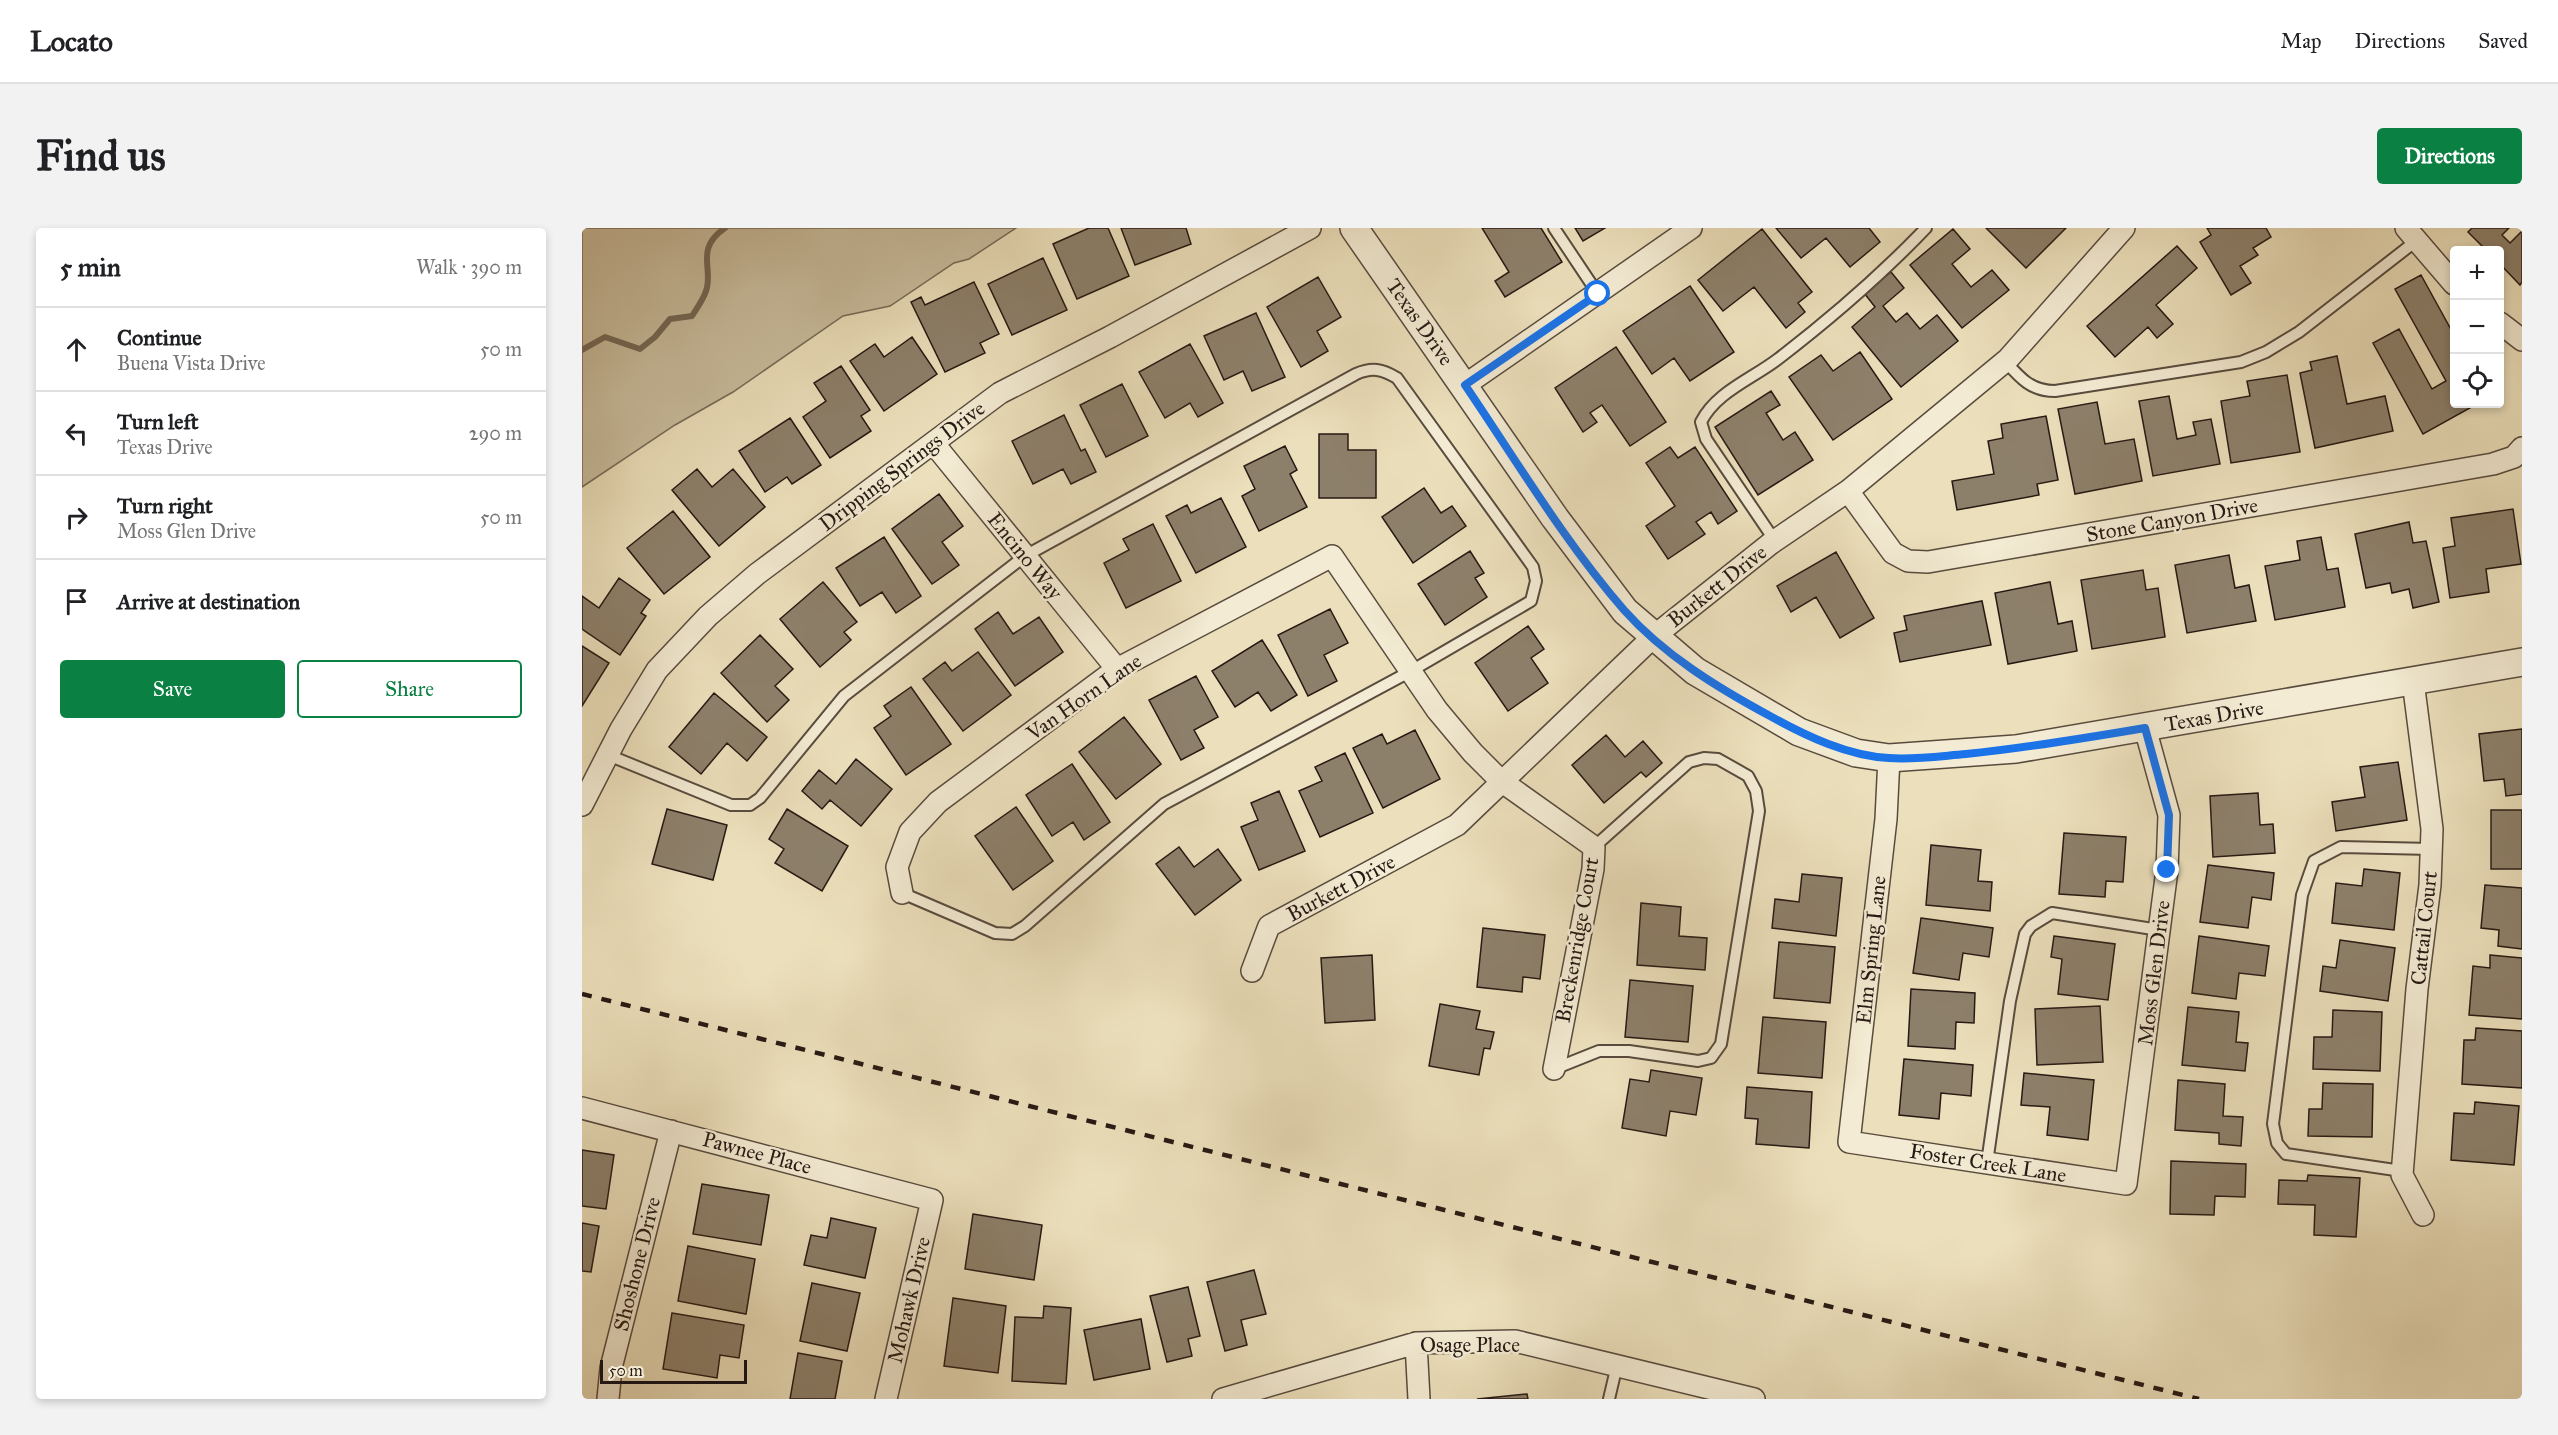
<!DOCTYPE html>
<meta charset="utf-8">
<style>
:root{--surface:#fff;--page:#f2f2f2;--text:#202124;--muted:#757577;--line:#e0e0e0;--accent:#0b8043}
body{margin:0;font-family:"IM FELL Great Primer",serif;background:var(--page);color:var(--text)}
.controls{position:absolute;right:18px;top:18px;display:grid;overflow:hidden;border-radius:6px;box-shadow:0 3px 9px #0003}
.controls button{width:54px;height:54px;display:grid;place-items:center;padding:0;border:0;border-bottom:2px solid var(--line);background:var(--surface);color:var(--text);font:30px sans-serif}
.scale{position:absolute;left:18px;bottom:15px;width:147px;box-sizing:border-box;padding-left:6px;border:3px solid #261914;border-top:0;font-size:16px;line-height:21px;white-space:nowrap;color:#261914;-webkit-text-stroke:4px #f3ebd3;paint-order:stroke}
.stop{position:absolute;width:18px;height:18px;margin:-14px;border:4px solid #1a73e8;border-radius:50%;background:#fff}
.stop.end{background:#1a73e8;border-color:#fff;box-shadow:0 2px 6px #0008}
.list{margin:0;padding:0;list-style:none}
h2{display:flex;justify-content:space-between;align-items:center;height:78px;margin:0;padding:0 24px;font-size:26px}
h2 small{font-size:20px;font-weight:400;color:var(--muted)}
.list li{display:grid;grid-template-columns:39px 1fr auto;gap:18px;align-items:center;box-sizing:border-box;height:84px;padding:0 24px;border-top:2px solid var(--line)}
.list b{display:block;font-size:22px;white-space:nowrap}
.list p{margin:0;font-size:20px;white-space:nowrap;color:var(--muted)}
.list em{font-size:20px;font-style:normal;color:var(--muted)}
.actions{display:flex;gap:12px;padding:18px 24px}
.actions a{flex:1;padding:14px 0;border:2px solid var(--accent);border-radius:6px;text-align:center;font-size:21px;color:var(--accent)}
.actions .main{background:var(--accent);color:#fff}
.icon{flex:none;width:33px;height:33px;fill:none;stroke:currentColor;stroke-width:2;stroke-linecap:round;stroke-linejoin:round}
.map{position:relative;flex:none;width:1940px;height:1171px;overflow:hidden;border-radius:6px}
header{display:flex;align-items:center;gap:36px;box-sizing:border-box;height:84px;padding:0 30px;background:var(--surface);border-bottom:2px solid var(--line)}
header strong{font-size:28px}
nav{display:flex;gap:33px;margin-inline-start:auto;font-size:21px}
.intro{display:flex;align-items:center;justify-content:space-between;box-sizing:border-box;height:144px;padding:0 36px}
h1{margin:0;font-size:42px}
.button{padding:15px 27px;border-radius:6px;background:var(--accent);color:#fff;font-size:21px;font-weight:700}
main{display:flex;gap:36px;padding:0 36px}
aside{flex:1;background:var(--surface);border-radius:6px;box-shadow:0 3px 9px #0003}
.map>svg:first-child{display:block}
.green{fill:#cabe9f;stroke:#786c5a;stroke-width:1.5}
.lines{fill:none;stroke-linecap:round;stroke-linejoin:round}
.stream{stroke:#756857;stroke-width:6}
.building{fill:#8d806b;stroke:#261914;stroke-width:1.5}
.service-casing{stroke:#584b3e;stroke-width:14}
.minor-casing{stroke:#584b3e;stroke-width:24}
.tertiary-casing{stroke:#584b3e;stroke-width:30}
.service{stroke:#f3ebd3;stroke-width:10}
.minor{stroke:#f3ebd3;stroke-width:21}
.tertiary{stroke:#f3ebd3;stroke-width:27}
.rail{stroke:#261914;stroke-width:4.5;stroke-dasharray:10 10;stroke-linecap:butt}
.route{stroke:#1a73e8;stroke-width:8}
.labels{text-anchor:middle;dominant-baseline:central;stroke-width:5;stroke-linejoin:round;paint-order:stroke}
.street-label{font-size:21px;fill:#261914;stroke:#f3ebd3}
</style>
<header>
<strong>Locato</strong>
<nav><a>Map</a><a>Directions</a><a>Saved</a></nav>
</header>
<div class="intro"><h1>Find us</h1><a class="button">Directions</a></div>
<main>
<aside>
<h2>5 min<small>Walk · 390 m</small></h2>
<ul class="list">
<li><svg class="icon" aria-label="ahead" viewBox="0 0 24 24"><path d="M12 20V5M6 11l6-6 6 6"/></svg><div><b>Continue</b><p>Buena Vista Drive</p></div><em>50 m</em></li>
<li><svg class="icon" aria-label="left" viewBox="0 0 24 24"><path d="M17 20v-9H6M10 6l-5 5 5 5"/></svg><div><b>Turn left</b><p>Texas Drive</p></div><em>290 m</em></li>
<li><svg class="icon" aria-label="right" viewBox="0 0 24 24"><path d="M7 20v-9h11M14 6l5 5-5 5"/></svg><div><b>Turn right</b><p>Moss Glen Drive</p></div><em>50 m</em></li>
<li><svg class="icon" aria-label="arrive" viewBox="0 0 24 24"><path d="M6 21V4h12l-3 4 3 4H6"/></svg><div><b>Arrive at destination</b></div></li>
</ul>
<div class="actions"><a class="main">Save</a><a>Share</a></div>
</aside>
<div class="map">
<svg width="1940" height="1171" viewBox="0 0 1940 1171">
<rect width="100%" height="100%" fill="#ece0bc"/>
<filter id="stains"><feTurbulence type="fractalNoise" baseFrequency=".00333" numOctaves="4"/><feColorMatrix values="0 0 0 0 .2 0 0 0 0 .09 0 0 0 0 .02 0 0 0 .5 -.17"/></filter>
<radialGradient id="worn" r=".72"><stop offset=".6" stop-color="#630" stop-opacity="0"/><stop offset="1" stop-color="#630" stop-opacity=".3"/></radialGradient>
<!-- green -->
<path class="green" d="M 0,0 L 434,0 L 387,31 L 372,35 L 308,78 L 261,88 L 151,164 L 93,197 L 0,259 Z"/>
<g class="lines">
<!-- stream -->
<path class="stream" d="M 0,122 L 23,109 L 58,121 L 73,109 L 88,91 L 110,88 C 115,80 121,72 124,63 C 132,41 112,21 143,0"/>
</g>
<!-- building -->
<path class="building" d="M 507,0 L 526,0 L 547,48 L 495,71 L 471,16 Z
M 539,0 L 604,0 L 609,16 L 553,37 Z
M 900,0 L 959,0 L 980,34 L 923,69 L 913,53 L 927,44 Z
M 993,0 L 1023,0 L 1001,13 Z
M 1194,0 L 1287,0 L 1298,14 L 1268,39 L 1244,10 L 1219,30 Z
M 1404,0 L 1484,0 L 1444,40 Z
M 1625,0 L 1684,0 L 1689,9 L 1671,20 L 1676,27 L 1658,38 L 1669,55 L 1649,67 L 1618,14 L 1629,7 Z
M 1890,0 L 1927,0 L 1920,7 L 1928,15 L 1940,3 L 1940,54 L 1938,57 L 1918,36 L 1918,22 L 1904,22 L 1886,4 Z
M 1180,1 L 1230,64 L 1216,75 L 1223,84 L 1204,100 L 1172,59 L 1141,83 L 1116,52 Z
M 1371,1 L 1388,21 L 1370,36 L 1389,59 L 1410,42 L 1427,62 L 1380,100 L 1328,37 Z
M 1595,18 L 1615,40 L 1574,77 L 1591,96 L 1575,110 L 1566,99 L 1533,129 L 1505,98 Z
M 461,30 L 485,82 L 430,107 L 406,56 Z
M 1309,44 L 1322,60 L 1301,78 L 1314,94 L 1325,85 L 1338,101 L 1355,87 L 1376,113 L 1319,159 L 1270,99 L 1293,79 L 1282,65 Z
M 1839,47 L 1872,107 L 1872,176 L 1895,176 L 1841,206 L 1791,115 L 1817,101 L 1850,161 L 1864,153 L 1813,61 Z
M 736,49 L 759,89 L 735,103 L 746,123 L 719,139 L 685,79 Z
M 392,54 L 417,106 L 398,115 L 403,125 L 363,144 L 329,74 L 339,69 L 343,77 Z
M 1108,58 L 1152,124 L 1108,153 L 1092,130 L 1070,146 L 1041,103 Z
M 674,85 L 703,149 L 670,163 L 661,143 L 642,152 L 622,108 Z
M 330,109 L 355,146 L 302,183 L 268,133 L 293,116 L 302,129 Z
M 608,116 L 641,175 L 616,189 L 608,175 L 583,190 L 557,144 Z
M 1034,119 L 1084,194 L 1048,218 L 1020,177 L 1008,185 L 1015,194 L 1001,204 L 973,160 Z
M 1278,124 L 1310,171 L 1251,212 L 1207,149 L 1239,127 L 1251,143 Z
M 1755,128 L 1765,176 L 1803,168 L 1811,203 L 1733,220 L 1718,145 L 1730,142 L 1728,134 Z
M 259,138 L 288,182 L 279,188 L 289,203 L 248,230 L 221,189 L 244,173 L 232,155 Z
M 1705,147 L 1718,224 L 1649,235 L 1639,173 L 1668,168 L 1665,153 Z
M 540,156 L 566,208 L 524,229 L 498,177 Z
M 1189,163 L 1198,177 L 1184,185 L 1201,212 L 1213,204 L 1231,232 L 1176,267 L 1133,199 Z
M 1587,168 L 1595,211 L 1614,207 L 1611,194 L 1629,191 L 1638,236 L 1571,248 L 1557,173 Z
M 1515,174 L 1523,216 L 1552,211 L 1560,253 L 1493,266 L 1476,181 Z
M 482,187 L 499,223 L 503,221 L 514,244 L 489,256 L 481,241 L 451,256 L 430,213 Z
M 1464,188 L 1476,252 L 1455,256 L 1457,267 L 1375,282 L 1370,253 L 1412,246 L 1406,213 L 1421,210 L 1419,196 Z
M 208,190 L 239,237 L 210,256 L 205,249 L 183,264 L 157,223 Z
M 737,206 L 766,206 L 766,222 L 794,222 L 794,270 L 737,270 Z
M 703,218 L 715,242 L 708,246 L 725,279 L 677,303 L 660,268 L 673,261 L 662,238 Z
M 1088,219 L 1096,230 L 1113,219 L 1155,283 L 1136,296 L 1129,284 L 1114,294 L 1123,306 L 1086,331 L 1064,298 L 1093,278 L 1064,235 Z
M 115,241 L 130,259 L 151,241 L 183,279 L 137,318 L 90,262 Z
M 842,260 L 859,285 L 870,278 L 884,298 L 831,335 L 800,289 Z
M 357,266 L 381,298 L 360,314 L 377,337 L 350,356 L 310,301 Z
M 639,270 L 664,319 L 614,345 L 584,288 L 605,277 L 609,285 Z
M 1931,281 L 1939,336 L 1904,341 L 1907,364 L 1868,370 L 1861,320 L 1873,318 L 1869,290 Z
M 91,283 L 128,329 L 82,366 L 45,320 Z
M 1827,294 L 1831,315 L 1844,313 L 1857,374 L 1831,380 L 1827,361 L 1810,365 L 1808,355 L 1784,360 L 1773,306 Z
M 571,296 L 599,353 L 544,380 L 522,335 L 547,322 L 541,311 Z
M 302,309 L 339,368 L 314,385 L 300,364 L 278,378 L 254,340 Z
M 1739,309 L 1745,342 L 1756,340 L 1763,379 L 1693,392 L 1683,338 L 1718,332 L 1715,313 Z
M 888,323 L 902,345 L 893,350 L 905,369 L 863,397 L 836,356 Z
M 1254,324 L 1292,390 L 1258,410 L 1234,369 L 1209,384 L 1195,358 Z
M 1647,327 L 1653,360 L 1667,357 L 1674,393 L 1605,405 L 1593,337 Z
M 1561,342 L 1564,362 L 1576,360 L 1583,409 L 1510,421 L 1499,352 Z
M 37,350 L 68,372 L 59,385 L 64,388 L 38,427 L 0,401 L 0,368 L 17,380 Z
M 241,354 L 275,394 L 262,404 L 269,412 L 238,439 L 198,391 Z
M 1468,354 L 1476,396 L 1490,393 L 1495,423 L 1426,436 L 1413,365 Z
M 1400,373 L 1409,417 L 1318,434 L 1312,405 L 1325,402 L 1322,388 Z
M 748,381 L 766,415 L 742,427 L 755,453 L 726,468 L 696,407 Z
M 416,384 L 431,406 L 457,389 L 481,424 L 433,458 L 393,401 Z
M 946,398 L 962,421 L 949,430 L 966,455 L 926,483 L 893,435 Z
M 178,407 L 211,441 L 193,458 L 207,472 L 185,494 L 139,445 Z
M 680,412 L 715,467 L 689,483 L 676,464 L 653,479 L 630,443 Z
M 0,418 L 27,435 L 0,478 Z
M 396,424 L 429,467 L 381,503 L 341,451 L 363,434 L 370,443 Z
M 614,448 L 636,489 L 612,502 L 622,520 L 599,532 L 567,472 Z
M 329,459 L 369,516 L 324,547 L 292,500 L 309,488 L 302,478 Z
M 132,465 L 185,509 L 165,533 L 145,515 L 119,546 L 87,519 Z
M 542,489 L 579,536 L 534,571 L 497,524 Z
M 1940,501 L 1940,566 L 1924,568 L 1922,551 L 1902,553 L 1897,506 Z
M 833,502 L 858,551 L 801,580 L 771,520 L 800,506 L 805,516 Z
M 1024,507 L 1043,529 L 1061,513 L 1080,535 L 1064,549 L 1059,544 L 1022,575 L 990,537 Z
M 763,525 L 791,585 L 738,609 L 717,563 L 740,553 L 733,539 Z
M 274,531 L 310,561 L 279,598 L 248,572 L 240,581 L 220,563 L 237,542 L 254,556 Z
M 1816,534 L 1825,592 L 1754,603 L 1750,574 L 1783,569 L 1778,539 Z
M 490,536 L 528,594 L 502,612 L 491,594 L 470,608 L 444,567 Z
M 697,563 L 723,623 L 677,642 L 659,599 L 676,592 L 669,575 Z
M 1676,565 L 1678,597 L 1691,596 L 1693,625 L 1631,629 L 1628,568 Z
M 434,579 L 471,633 L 431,662 L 393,608 Z
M 85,581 L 145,597 L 131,652 L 70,636 Z
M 205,581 L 266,618 L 240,663 L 193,635 L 202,621 L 187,611 Z
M 1909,582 L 1940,582 L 1940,641 L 1909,641 Z
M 1482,605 L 1544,609 L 1541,654 L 1524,653 L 1523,669 L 1477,666 Z
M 1349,617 L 1399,622 L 1396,653 L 1410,654 L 1408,683 L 1344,677 Z
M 597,619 L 612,639 L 636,621 L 659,652 L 613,687 L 574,636 Z
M 1626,637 L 1692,645 L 1689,672 L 1670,669 L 1666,700 L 1618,694 Z
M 1782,641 L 1818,645 L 1812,702 L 1750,695 L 1754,655 L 1780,658 Z
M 1220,646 L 1260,650 L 1254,708 L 1190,700 L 1193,671 L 1217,674 Z
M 1903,657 L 1940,660 L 1940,721 L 1916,718 L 1917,702 L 1899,700 Z
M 1059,675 L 1099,679 L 1097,708 L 1125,710 L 1123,742 L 1055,737 Z
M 1339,690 L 1411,700 L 1407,729 L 1381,725 L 1377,752 L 1331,745 Z
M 901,700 L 963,707 L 958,751 L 941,749 L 940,764 L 895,759 Z
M 1472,708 L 1533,716 L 1526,772 L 1476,766 L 1480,731 L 1469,729 Z
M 1617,708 L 1687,718 L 1683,748 L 1657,745 L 1654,771 L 1610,765 Z
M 1758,712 L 1813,720 L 1806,773 L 1738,763 L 1741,738 L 1754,740 Z
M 1197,714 L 1253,719 L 1248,775 L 1192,770 Z
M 790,727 L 793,792 L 743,795 L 739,730 Z
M 1908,727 L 1940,730 L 1940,791 L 1887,787 L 1891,738 L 1908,740 Z
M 1048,752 L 1111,758 L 1106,814 L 1043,809 Z
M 1329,761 L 1393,765 L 1392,795 L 1374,794 L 1373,821 L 1326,818 Z
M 858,776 L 898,783 L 894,801 L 912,804 L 908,821 L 902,820 L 897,847 L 847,838 Z
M 1518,778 L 1521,834 L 1455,837 L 1453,781 Z
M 1606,779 L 1657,784 L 1654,814 L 1666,815 L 1663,843 L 1600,837 Z
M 1751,782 L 1800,784 L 1798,843 L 1731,841 L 1732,809 L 1750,809 Z
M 1181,789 L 1244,794 L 1240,850 L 1176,845 Z
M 1894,800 L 1940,803 L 1940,860 L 1880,856 L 1882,812 L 1893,812 Z
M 1322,831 L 1391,837 L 1389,868 L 1359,865 L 1357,891 L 1317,887 Z
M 1069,842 L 1120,850 L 1114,887 L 1088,883 L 1084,908 L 1040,900 L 1048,851 L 1067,854 Z
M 1442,845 L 1512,852 L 1506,912 L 1465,907 L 1468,879 L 1439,877 Z
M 1596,852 L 1643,856 L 1641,888 L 1661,889 L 1659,918 L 1637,916 L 1637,905 L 1593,902 Z
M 1741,855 L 1791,856 L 1790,909 L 1726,908 L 1727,881 L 1740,881 Z
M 1165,859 L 1230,864 L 1227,920 L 1174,916 L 1176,891 L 1163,890 Z
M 1893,874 L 1937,878 L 1932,937 L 1869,932 L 1872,885 L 1892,886 Z
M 0,922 L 32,927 L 24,981 L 0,978 Z
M 1589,933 L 1664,936 L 1663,969 L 1633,968 L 1632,987 L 1588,986 Z
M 1726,947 L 1778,950 L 1774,1009 L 1732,1007 L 1733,977 L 1696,976 L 1697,952 L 1725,953 Z
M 120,956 L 187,967 L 179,1017 L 111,1006 Z
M 391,986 L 460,997 L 452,1052 L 383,1041 Z
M 249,990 L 294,1000 L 283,1050 L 222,1037 L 229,1007 L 245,1010 Z
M 0,995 L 17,998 L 9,1044 L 0,1043 Z
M 106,1018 L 173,1031 L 164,1086 L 96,1073 Z
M 672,1042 L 684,1086 L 659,1092 L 665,1117 L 643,1123 L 625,1054 Z
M 230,1055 L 278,1065 L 265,1123 L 218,1113 Z
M 606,1059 L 618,1108 L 606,1111 L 610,1128 L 585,1134 L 568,1068 Z
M 371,1070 L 424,1078 L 416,1145 L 362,1138 Z
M 462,1078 L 489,1080 L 484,1156 L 430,1153 L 433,1089 L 461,1090 Z
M 90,1085 L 162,1097 L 157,1130 L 138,1127 L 135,1150 L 81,1141 Z
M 559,1091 L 568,1141 L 512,1152 L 502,1102 Z
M 216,1125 L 260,1133 L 253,1171 L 208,1171 Z
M 945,1166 L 946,1171 L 895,1171 Z"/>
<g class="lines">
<defs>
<path id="service" d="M 972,0 L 1016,66
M 1423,133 C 1438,150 1449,163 1473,163 L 1659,134 L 1684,124 L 1717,104 L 1834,13
M 1193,313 L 1124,211 L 1119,194 C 1134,164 1170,151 1196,131 C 1248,91 1299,47 1344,0
M 26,527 L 149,577 L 168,577 L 178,570 L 262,468 L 443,328 L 774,146 C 790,139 800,141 815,150 L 951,339 L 954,353 L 949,373 L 829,443 L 582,576 L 443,698 L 430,706 L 413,705 L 320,665
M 972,841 L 1017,823 L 1047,823 L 1116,833 L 1129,830 L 1139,816 L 1177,583 L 1174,563 L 1166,548 L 1136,531 L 1122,530 L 1107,534 L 1012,619
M 1405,935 L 1428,773 L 1443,706 L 1449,698 L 1470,685 L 1577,702
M 1820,943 L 1704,926 L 1695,915 L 1691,896 L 1720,667 L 1732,633 L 1759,619 L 1850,621
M 1027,1171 L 1035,1137"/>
<path id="minor" d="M 1824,0 L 1872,56
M 1918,95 L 1940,112
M 883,157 L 1109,0
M 352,216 L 535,441
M 1266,263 L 1311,325 L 1326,333 L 1346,334 L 1911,236 L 1932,229 L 1940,220
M 1831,453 L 1850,601 L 1848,657 L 1835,761 L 1820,947 L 1841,987
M 1307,530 L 1304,591 L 1267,914 L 1544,956 L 1585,642 L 1587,587 L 1563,500
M 0,577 L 39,501 L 75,442 L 126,388 L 175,346 L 418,165 L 528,109 L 728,0
M 320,665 L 315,639 L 328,604 L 356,574 L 535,441 L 750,328 L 855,482 L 891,525 L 919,553 L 1012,619 L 1011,641 L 972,841
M 670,743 L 687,698 L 875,597 L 1071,409 L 1188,316 L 1266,263 L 1426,131 L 1542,0
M 0,880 L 350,972 L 304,1171
M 834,1115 L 837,1171
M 26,1171 L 29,1140 L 89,903
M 641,1171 L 834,1115 L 933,1113 L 1172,1171"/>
<path id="tertiary" d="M 772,0 L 973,290 L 1043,383 L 1113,443 L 1217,504 L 1274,525 L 1307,530 L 1434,521 L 1940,434"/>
</defs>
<!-- service casing -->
<use href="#service" class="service-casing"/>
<!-- minor casing -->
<use href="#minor" class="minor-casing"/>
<!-- tertiary casing -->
<use href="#tertiary" class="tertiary-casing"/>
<!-- service -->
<use href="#service" class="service"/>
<!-- minor -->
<use href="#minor" class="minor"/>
<!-- tertiary -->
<use href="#tertiary" class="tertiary"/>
<!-- rail -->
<path class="rail" d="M 0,766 L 1617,1171"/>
</g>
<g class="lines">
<!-- route -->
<path class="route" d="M 1016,66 L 883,157 C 934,232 982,313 1042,382 C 1082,427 1136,460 1188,488 C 1224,508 1266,528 1307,530 C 1332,532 1359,528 1384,526 C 1444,520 1504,510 1563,500 L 1587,587 L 1585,642"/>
</g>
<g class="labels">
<!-- street labels -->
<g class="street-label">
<text transform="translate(838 94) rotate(55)">Texas Drive</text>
<text transform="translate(320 238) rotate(-37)">Dripping Springs Drive</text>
<text transform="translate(1590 292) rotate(-10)">Stone Canyon Drive</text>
<text transform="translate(443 328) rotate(51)">Encino Way</text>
<text transform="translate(1135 358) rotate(-38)">Burkett Drive</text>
<text transform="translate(502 469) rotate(-35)">Van Horn Lane</text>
<text transform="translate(1632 488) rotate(-10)">Texas Drive</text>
<text transform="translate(759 660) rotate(-28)">Burkett Drive</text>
<text transform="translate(1842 700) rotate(-84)">Cattail Court</text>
<text transform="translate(995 712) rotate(-80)">Breckenridge Court</text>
<text transform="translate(1289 722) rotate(-84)">Elm Spring Lane</text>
<text transform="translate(1572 745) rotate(-83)">Moss Glen Drive</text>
<text transform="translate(175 925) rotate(15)">Pawnee Place</text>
<text transform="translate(1406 935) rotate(9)">Foster Creek Lane</text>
<text transform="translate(55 1036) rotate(-76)">Shoshone Drive</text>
<text transform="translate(327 1072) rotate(-77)">Mohawk Drive</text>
<text x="888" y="1117">Osage Place</text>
</g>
</g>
<rect width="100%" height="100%" filter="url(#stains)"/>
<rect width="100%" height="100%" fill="url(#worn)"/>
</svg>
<div class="controls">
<button>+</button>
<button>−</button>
<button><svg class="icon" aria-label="locate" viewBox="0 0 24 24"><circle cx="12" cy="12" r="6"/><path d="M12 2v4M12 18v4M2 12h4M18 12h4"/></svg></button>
</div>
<div class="scale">50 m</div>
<div class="stop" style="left:1016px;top:66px"></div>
<div class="stop end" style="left:1585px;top:642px"></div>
</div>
</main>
